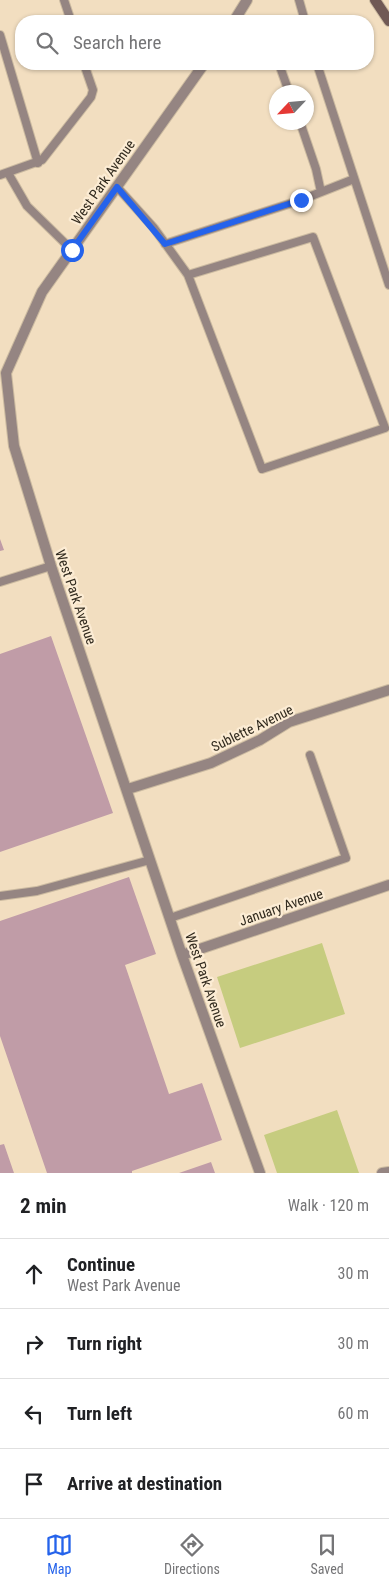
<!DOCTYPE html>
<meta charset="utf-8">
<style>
:root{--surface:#fff;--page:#f6f6f6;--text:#202124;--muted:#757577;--line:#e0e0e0;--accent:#2563eb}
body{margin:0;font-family:"Roboto Condensed",sans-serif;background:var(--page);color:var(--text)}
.compass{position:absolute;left:269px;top:85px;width:45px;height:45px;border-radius:50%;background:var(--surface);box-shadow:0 1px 4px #0004;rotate:244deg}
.stop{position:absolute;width:15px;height:15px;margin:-11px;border:4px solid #2563eb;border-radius:50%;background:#fff}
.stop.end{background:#2563eb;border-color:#fff;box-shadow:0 1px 5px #0008}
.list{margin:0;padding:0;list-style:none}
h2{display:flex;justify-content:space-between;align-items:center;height:65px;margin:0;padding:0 20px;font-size:21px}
h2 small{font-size:16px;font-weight:400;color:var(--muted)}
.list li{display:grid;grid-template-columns:32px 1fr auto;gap:15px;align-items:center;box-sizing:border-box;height:70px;padding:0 20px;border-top:1px solid var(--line)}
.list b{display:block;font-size:19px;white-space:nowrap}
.list p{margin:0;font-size:16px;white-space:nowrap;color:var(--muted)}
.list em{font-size:16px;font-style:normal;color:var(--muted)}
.icon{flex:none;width:28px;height:28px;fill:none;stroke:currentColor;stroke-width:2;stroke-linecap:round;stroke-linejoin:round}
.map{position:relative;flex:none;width:389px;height:1173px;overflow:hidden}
.search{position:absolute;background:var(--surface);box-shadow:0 1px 4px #0004;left:15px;right:15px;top:15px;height:55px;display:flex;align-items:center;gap:12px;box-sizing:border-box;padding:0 18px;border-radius:20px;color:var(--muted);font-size:19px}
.sheet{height:345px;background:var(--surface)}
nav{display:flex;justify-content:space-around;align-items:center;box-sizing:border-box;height:70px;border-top:1px solid var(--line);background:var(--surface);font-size:14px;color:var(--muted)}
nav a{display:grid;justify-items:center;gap:2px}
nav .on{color:var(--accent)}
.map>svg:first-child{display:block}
.green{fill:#c6cc7f}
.building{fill:#c09ca7}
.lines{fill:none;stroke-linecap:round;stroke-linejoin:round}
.service-casing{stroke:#cbbaa0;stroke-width:10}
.minor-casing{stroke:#cbbaa0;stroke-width:12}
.secondary-casing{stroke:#cbbaa0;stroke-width:12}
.service{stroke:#958582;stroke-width:8}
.minor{stroke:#958582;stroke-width:10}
.secondary{stroke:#705955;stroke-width:10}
.route{stroke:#2563eb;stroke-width:6}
.labels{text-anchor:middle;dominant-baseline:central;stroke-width:4.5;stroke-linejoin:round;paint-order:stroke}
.street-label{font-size:14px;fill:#312a1e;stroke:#fcecd4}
</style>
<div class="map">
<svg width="389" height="1173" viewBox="0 0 389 1173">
<rect width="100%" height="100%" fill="#f2dec0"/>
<!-- green -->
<path class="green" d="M 322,943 L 345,1014 L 240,1048 L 217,977 Z
M 337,1110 L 359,1173 L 277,1173 L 264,1135 Z"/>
<!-- building -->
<path class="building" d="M 0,539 L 4,550 L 0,551 Z
M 51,636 L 113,813 L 0,852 L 0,654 Z
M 129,877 L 156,954 L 125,965 L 169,1094 L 202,1083 L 222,1140 L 132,1171 L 132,1173 L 47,1173 L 0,1036 L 0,921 Z
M 4,1144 L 14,1173 L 0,1173 L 0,1145 Z
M 211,1162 L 215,1173 L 179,1173 Z"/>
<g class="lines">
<defs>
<path id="service" d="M 64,0 L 71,21
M 299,0 L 305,21
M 0,35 L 38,163
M 279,64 L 289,92
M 317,64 L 389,285
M 300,122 L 316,169 L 321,192
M 8,173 L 27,206 L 72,250
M 0,175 L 42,160 L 91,97 L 93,90 L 84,64
M 117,187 L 154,228 L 188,275 L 313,237 L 385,428 L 262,469 L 188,275
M 165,244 L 301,200 L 354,179
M 0,582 L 51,566
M 0,896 L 37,891 L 150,860
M 170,918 L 346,858 L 310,755"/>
<path id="minor" d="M 234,21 L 247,0
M 204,64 L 42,292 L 6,373 L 14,446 L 51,566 L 182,955 L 260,1173
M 128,789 L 211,763 L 260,740 L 289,722 L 389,690
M 182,955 L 389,885
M 382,1173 L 389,1172"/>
<path id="secondary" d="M 375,0 L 389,21"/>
</defs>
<!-- service casing -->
<use href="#service" class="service-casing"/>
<!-- minor casing -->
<use href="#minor" class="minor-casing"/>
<!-- secondary casing -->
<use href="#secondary" class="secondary-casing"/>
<!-- service -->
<use href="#service" class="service"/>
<!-- minor -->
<use href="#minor" class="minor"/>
<!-- secondary -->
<use href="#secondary" class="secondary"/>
</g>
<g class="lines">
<!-- route -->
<path class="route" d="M 72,250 L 117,187 L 165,244 L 301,200"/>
</g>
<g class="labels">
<!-- street labels -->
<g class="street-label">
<text transform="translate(103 182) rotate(-55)">West Park Avenue</text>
<text transform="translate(76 597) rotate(71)">West Park Avenue</text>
<text transform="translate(252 728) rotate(-26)">Sublette Avenue</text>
<text transform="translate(281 907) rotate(-19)">January Avenue</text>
<text transform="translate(206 980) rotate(71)">West Park Avenue</text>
</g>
</g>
</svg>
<svg class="compass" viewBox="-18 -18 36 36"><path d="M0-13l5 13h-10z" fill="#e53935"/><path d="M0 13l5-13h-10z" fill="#757577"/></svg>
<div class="stop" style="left:72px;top:250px"></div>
<div class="stop end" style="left:301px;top:200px"></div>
<div class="search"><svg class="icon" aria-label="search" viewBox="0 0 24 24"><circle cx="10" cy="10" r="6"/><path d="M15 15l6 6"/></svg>Search here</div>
</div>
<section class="sheet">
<h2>2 min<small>Walk · 120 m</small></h2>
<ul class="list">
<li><svg class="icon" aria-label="ahead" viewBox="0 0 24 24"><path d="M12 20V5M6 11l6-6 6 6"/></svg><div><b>Continue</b><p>West Park Avenue</p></div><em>30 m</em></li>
<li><svg class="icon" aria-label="right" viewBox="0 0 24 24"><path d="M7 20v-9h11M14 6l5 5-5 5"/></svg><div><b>Turn right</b></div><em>30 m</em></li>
<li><svg class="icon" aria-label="left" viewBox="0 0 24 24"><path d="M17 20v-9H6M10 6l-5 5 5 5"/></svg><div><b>Turn left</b></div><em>60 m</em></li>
<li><svg class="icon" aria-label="arrive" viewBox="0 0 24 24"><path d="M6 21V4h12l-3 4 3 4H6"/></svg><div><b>Arrive at destination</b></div></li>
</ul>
</section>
<nav>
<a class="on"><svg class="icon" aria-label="map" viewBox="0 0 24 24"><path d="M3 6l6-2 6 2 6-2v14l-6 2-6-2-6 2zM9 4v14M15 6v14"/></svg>Map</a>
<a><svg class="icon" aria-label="directions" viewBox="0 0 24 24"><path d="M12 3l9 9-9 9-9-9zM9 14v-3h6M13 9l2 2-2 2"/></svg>Directions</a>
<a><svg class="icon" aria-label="saved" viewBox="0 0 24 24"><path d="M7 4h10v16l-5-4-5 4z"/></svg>Saved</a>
</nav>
